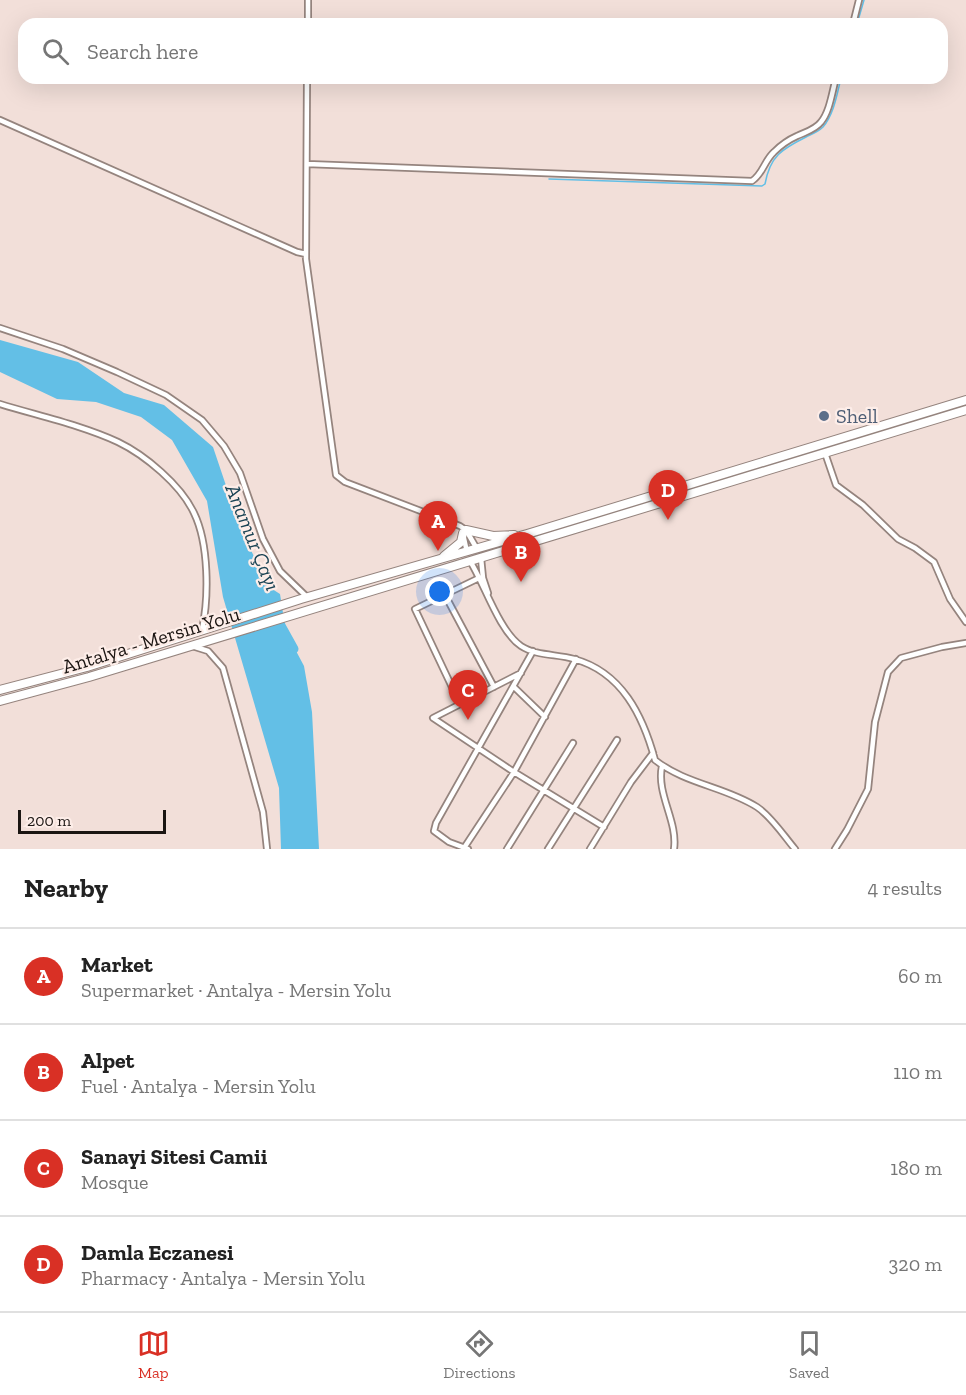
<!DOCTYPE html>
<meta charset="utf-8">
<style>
:root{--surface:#fff;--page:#f6f6f6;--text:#222;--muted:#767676;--line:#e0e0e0;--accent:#d93025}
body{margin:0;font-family:"Zilla Slab",serif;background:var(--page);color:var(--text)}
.scale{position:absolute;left:18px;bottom:15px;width:148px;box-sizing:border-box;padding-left:6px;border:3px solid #1b1512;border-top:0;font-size:16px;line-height:21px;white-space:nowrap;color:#1b1512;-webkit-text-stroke:4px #fdede8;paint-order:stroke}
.you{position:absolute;left:440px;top:592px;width:21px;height:21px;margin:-15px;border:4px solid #fff;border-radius:50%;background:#1a73e8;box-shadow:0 0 0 9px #1a73e833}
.badge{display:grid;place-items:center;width:39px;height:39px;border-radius:50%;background:var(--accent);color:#fff;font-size:20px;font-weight:700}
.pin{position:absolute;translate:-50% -50px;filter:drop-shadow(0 2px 3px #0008)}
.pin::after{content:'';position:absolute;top:32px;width:21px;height:18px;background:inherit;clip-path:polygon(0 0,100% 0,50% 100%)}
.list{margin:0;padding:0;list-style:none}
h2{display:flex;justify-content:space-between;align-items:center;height:78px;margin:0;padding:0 24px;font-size:26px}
h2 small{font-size:20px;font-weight:400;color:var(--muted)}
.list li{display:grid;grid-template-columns:39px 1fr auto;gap:18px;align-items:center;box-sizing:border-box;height:96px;padding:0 24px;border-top:2px solid var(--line)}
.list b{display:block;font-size:22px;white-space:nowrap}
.list p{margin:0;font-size:20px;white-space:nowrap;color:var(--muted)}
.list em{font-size:20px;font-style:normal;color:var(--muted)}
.icon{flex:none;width:33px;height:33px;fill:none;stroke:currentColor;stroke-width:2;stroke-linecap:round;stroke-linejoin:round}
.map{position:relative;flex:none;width:966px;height:849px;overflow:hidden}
.search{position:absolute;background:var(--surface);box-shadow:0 6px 24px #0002;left:18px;right:18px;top:18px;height:66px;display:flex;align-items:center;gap:15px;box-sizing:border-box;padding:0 21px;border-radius:18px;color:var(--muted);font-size:22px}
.sheet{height:462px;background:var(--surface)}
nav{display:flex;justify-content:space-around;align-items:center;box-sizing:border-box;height:84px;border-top:2px solid var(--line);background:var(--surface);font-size:16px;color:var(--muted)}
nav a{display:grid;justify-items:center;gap:3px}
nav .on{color:var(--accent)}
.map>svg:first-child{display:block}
.water{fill:#63bfe6}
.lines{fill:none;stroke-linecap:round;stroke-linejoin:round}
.stream{stroke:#63bfe6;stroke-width:1.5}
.river{stroke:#63bfe6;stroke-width:9}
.street-casing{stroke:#95847e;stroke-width:8}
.highway-casing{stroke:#95847e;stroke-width:10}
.street{stroke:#fff;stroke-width:4.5}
.highway{stroke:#fff;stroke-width:8}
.service-dot{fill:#5c6f8a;stroke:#fdede8;stroke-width:2}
.labels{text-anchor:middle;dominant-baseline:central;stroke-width:4.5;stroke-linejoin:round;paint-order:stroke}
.service-label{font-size:20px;fill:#4e5e75;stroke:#fdede8;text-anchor:start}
.street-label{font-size:20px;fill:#1b1512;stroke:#fdede8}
.water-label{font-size:21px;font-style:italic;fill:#1a4354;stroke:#fdede8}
</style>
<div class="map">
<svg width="966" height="849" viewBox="0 0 966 849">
<rect width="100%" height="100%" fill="#f2dfd9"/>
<!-- water -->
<path class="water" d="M 0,340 L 78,362 L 124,393 L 164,405 L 213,447 L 241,530 L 269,587 L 280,594 L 286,632 L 304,666 L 312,712 L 319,849 L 281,849 L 279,788 L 223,597 L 207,501 L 172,440 L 141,417 L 96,402 L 57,399 L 0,372 Z"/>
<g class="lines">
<!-- stream -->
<path class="stream" d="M 857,24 L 864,0
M 549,179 L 762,186 L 765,184 C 770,156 782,149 806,137 C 812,134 818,132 823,127 C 834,114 837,94 841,78"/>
<!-- river -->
<path class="river" d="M 279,622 L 294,649"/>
<defs>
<path id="street" d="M 308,24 L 308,0
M 853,24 L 859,0
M 307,78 L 306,259 L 336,475 L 345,482 L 460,526 L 466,530 L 477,549
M 0,120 L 297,252 L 306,254
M 307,164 L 752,181 C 763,174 764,161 774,152 C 780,146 788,140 797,136 C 805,132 815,130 821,122 C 830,111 832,92 836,78
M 0,328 L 63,349 L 117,372 L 166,395 L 202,420 L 224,446 L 240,473 L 263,539 L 280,571 L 307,597
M 0,404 C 39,416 81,425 118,442 C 145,455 181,485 194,513 C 209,544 209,597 202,630
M 825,453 L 836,485 L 863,505 L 898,539 L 915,548 L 934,562 L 950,599 L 966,622
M 463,534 L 467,552
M 481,558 L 483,578 L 488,593
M 470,561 C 484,583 499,631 521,646 C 536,656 557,654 574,659 C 622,672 643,716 655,760 C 685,784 726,787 757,807 C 771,816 784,836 795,849
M 445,595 L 494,687
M 192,646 L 208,651 L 223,668 L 263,812 L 267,849
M 521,673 L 433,718 L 514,772 L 604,827
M 514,687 L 545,717
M 460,704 L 415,609 L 479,578
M 662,766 C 656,794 678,821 674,849
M 464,848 L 514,772 L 576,659
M 468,849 L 449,842 L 434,831 L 436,823 L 533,651
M 507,849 L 573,743
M 548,849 L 617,740
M 590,849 L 631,782 L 653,753
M 835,849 L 847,830 L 868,789 L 875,722 L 888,672 L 901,658 L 942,647 L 966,643"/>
<path id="highway" d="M 466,530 L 493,536 L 514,535
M 444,556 L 461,542 L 463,533
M 0,690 L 87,667 L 301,599 L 527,534 L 966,400
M 0,701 L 89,677 L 966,410"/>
</defs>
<!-- street casing -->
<use href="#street" class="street-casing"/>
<!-- highway casing -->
<use href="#highway" class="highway-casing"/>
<!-- street -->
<use href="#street" class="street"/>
<!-- highway -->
<use href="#highway" class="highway"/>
</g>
<!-- markers -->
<circle class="service-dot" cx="824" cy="416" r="6"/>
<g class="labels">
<!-- service labels -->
<g class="service-label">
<text x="836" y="416">Shell</text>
</g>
<!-- street labels -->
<g class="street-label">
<text transform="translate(151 640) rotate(-17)">Antalya - Mersin Yolu</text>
</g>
<!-- water labels -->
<g class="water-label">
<text transform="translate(253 537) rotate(68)">Anamur Çayı</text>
</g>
</g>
</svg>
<div class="scale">200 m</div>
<div class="you"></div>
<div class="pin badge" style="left:438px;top:551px">A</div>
<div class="pin badge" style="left:521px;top:582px">B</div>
<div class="pin badge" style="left:468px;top:720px">C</div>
<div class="pin badge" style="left:668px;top:520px">D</div>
<div class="search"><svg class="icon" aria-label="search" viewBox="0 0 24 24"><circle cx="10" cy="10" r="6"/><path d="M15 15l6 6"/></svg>Search here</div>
</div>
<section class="sheet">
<h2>Nearby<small>4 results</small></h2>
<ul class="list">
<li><span class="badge">A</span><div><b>Market</b><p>Supermarket · Antalya - Mersin Yolu</p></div><em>60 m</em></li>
<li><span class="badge">B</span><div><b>Alpet</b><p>Fuel · Antalya - Mersin Yolu</p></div><em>110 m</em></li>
<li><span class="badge">C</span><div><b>Sanayi Sitesi Camii</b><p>Mosque</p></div><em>180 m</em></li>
<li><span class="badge">D</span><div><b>Damla Eczanesi</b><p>Pharmacy · Antalya - Mersin Yolu</p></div><em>320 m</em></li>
</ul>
</section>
<nav>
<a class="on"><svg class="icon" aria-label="map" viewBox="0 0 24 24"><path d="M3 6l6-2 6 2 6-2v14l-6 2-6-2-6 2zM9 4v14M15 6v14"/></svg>Map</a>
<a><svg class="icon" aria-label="directions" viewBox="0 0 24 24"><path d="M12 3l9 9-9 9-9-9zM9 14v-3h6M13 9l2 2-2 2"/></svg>Directions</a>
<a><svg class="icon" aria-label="saved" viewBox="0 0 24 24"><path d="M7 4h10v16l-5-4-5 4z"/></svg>Saved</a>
</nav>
